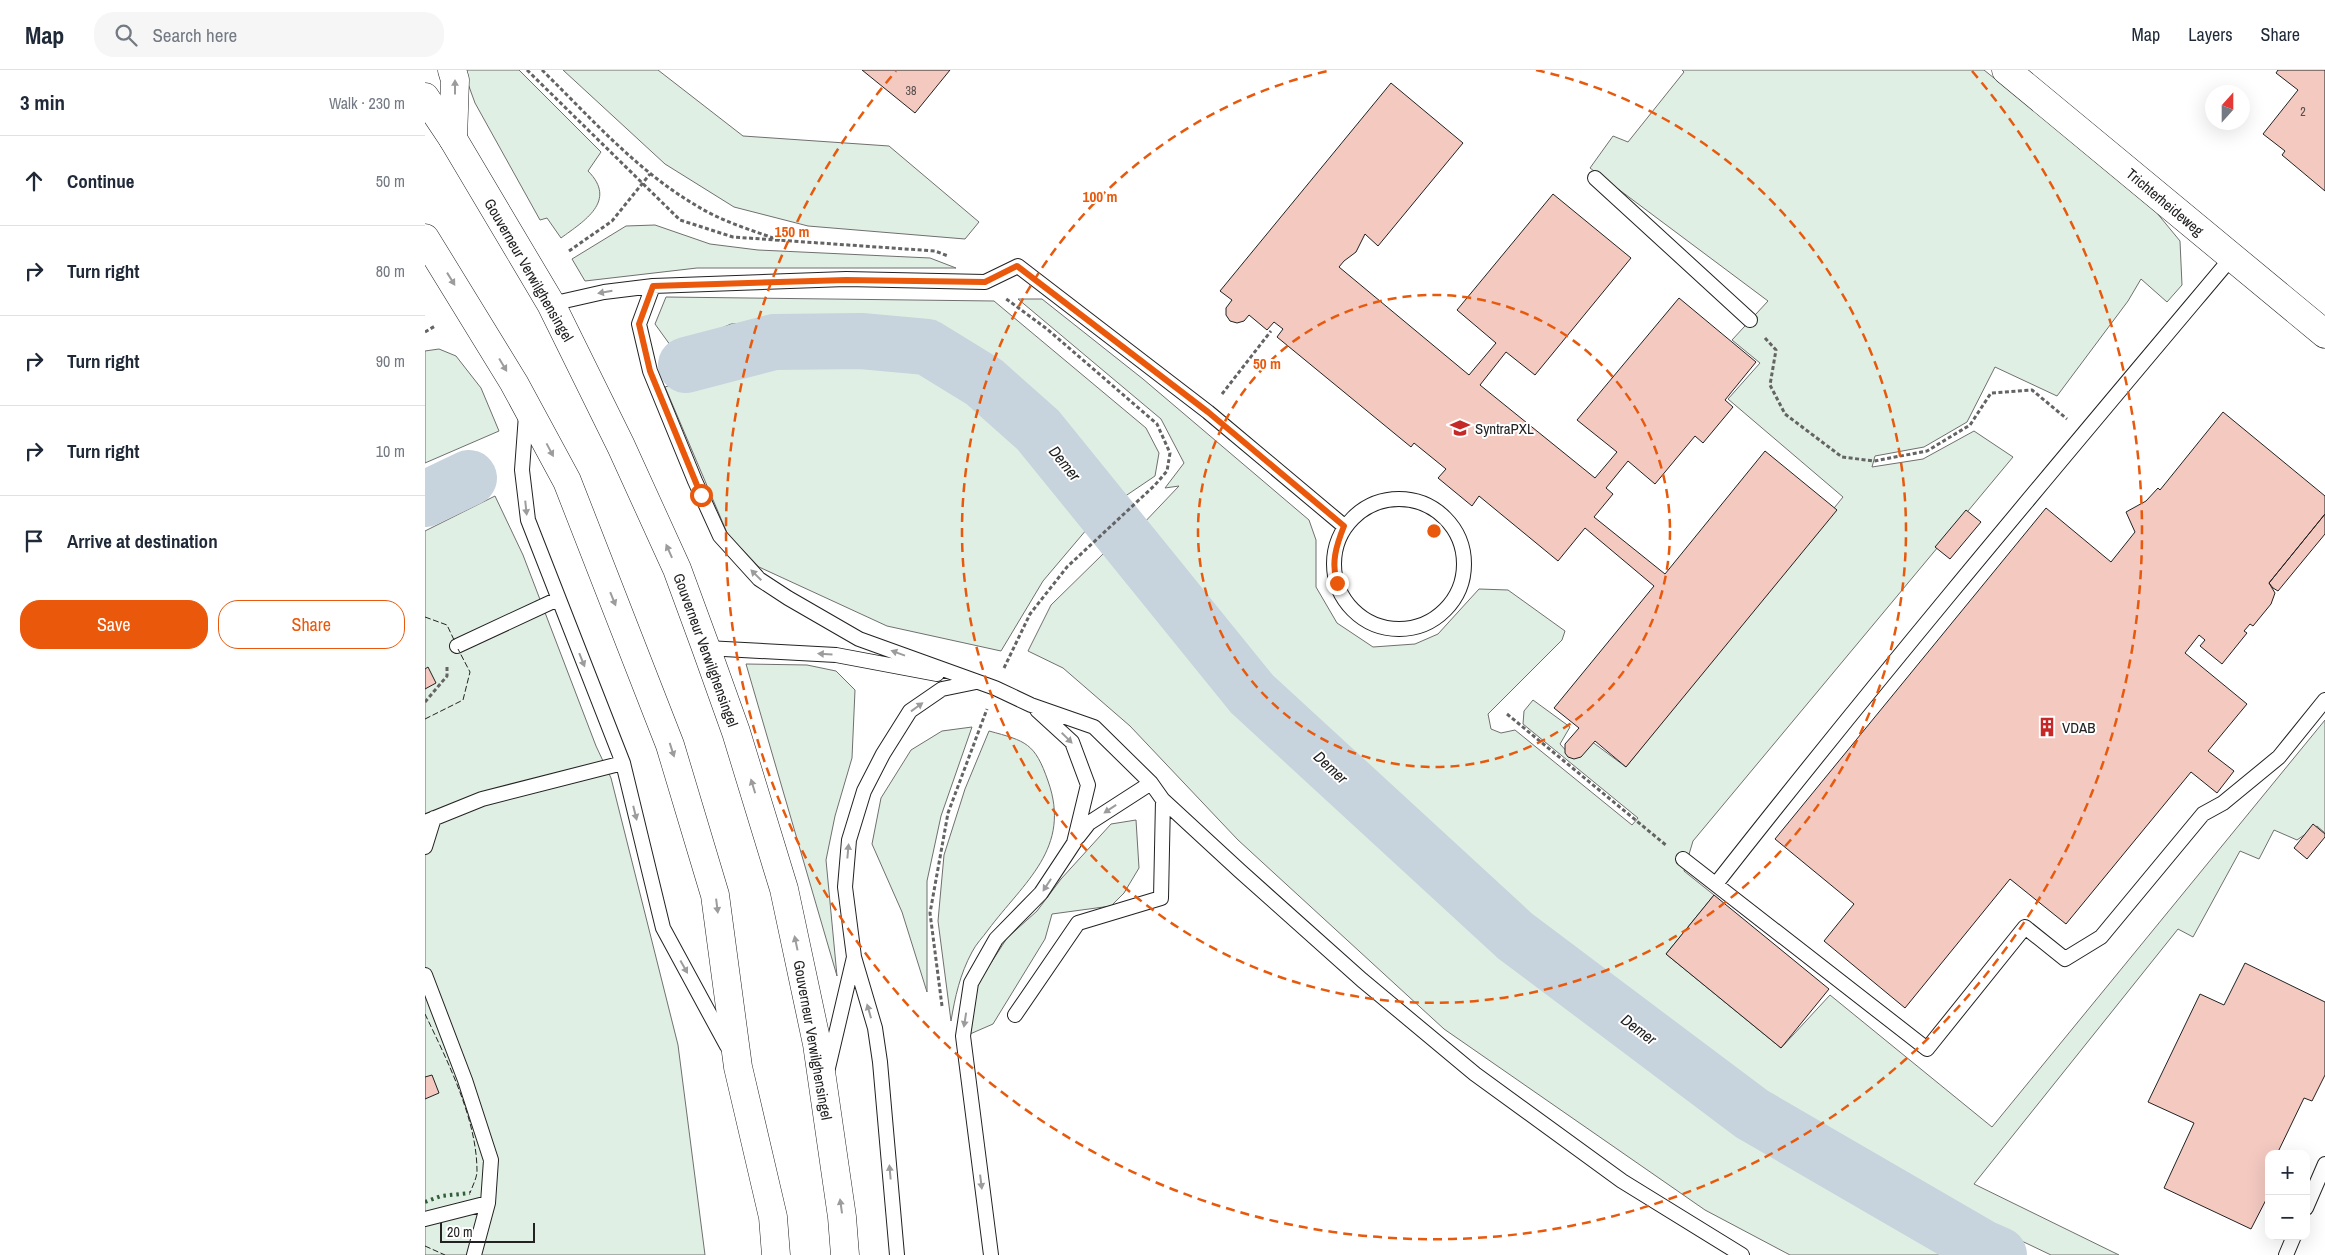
<!DOCTYPE html>
<meta charset="utf-8">
<style>
:root{--surface:#fff;--page:#f6f6f7;--text:#1f2937;--muted:#747a83;--line:#e0e1e3;--accent:#ea580c}
body{margin:0;font-family:"Archivo Narrow",sans-serif;background:var(--page);color:var(--text)}
.controls{position:absolute;right:15px;bottom:15px;display:grid;overflow:hidden;border-radius:10px;box-shadow:0 5px 20px #0002}
.controls button{width:45px;height:45px;display:grid;place-items:center;padding:0;border:0;border-bottom:1px solid var(--line);background:var(--surface);color:var(--text);font:25px sans-serif}
.compass{position:absolute;left:1780px;top:15px;width:45px;height:45px;border-radius:50%;background:var(--surface);box-shadow:0 5px 20px #0002;rotate:21deg}
.scale{position:absolute;left:15px;bottom:12px;width:95px;box-sizing:border-box;padding-left:5px;border:2px solid #222;border-top:0;font-size:14px;line-height:18px;white-space:nowrap;color:#222;-webkit-text-stroke:4px #fff;paint-order:stroke}
.stop{position:absolute;width:15px;height:15px;margin:-11px;border:4px solid #ea580c;border-radius:50%;background:#fff}
.stop.end{background:#ea580c;border-color:#fff;box-shadow:0 1px 5px #0008}
.list{margin:0;padding:0;list-style:none}
h2{display:flex;justify-content:space-between;align-items:center;height:65px;margin:0;padding:0 20px;font-size:21px}
h2 small{font-size:16px;font-weight:400;color:var(--muted)}
.list li{display:grid;grid-template-columns:32px 1fr auto;gap:15px;align-items:center;box-sizing:border-box;height:90px;padding:0 20px;border-top:1px solid var(--line)}
.list b{display:block;font-size:19px;white-space:nowrap}
.list em{font-size:16px;font-style:normal;color:var(--muted)}
.actions{display:flex;gap:10px;padding:15px 20px}
.actions a{flex:1;padding:11px 0;border:1px solid var(--accent);border-radius:20px;text-align:center;font-size:18px;color:var(--accent)}
.actions .main{background:var(--accent);color:#fff}
.icon{flex:none;width:28px;height:28px;fill:none;stroke:currentColor;stroke-width:2;stroke-linecap:round;stroke-linejoin:round}
.map{position:relative;flex:none;width:1900px;height:1185px;overflow:hidden}
header{display:flex;align-items:center;gap:30px;box-sizing:border-box;height:70px;padding:0 25px;background:var(--surface);border-bottom:1px solid var(--line)}
header strong{font-size:24px}
nav{display:flex;gap:28px;margin-inline-start:auto;font-size:18px}
.search{width:350px;height:45px;background:var(--page);display:flex;align-items:center;gap:12px;box-sizing:border-box;padding:0 18px;border-radius:20px;color:var(--muted);font-size:19px}
main{display:flex}
aside{flex:1;background:var(--surface)}
.map>svg:first-child{display:block}
.green{fill:#e0efe3;stroke:#6f6f6f}
.lines{fill:none;stroke-linecap:round;stroke-linejoin:round}
.river{stroke:#c7d3dd;stroke-width:56}
.building{fill:#f3c9c0;stroke:#222}
.lane-casing{stroke:#222;stroke-width:16}
.street-casing{stroke:#222;stroke-width:29}
.highway-casing{stroke:#222;stroke-width:29}
.path{stroke:#646464;stroke-width:3;stroke-dasharray:4 2.5;stroke-linecap:butt}
.lane{stroke:#fff;stroke-width:14}
.street{stroke:#fff;stroke-width:28}
.highway{stroke:#fff;stroke-width:28}
.hedge{stroke:#2f5e38;stroke-width:4;stroke-dasharray:2.5 4;stroke-linecap:butt}
.fence{stroke:#222;stroke-width:1;stroke-dasharray:6 2.5;stroke-linecap:butt}
.oneway{fill:#9c9c9c}
.route{stroke:#ea580c;stroke-width:6}
.ring{fill:none;stroke:#e8590c;stroke-width:2.5;stroke-dasharray:9 6}
.labels{text-anchor:middle;dominant-baseline:central;stroke-width:4;stroke-linejoin:round;paint-order:stroke}
.number-label{font-size:12px;fill:#564c4a}
.street-label{font-size:15px;fill:#222;stroke:#fff}
.poi-label{font-size:15px;fill:#222;stroke:#fff;text-anchor:start}
.water-label{font-size:16px;font-style:italic;fill:#222;stroke:#fff}
.centre{fill:#e8590c;stroke:#fff;stroke-width:2.5}
.ring-label{font-size:15px;text-anchor:middle;font-weight:bold;fill:#e8590c;stroke:#fff;stroke-width:4;stroke-linejoin:round;paint-order:stroke}
</style>
<header>
<strong>Map</strong>
<div class="search"><svg class="icon" aria-label="search" viewBox="0 0 24 24"><circle cx="10" cy="10" r="6"/><path d="M15 15l6 6"/></svg>Search here</div>
<nav><a>Map</a><a>Layers</a><a>Share</a></nav>
</header>
<main>
<aside>
<h2>3 min<small>Walk · 230 m</small></h2>
<ul class="list">
<li><svg class="icon" aria-label="ahead" viewBox="0 0 24 24"><path d="M12 20V5M6 11l6-6 6 6"/></svg><div><b>Continue</b></div><em>50 m</em></li>
<li><svg class="icon" aria-label="right" viewBox="0 0 24 24"><path d="M7 20v-9h11M14 6l5 5-5 5"/></svg><div><b>Turn right</b></div><em>80 m</em></li>
<li><svg class="icon" aria-label="right" viewBox="0 0 24 24"><path d="M7 20v-9h11M14 6l5 5-5 5"/></svg><div><b>Turn right</b></div><em>90 m</em></li>
<li><svg class="icon" aria-label="right" viewBox="0 0 24 24"><path d="M7 20v-9h11M14 6l5 5-5 5"/></svg><div><b>Turn right</b></div><em>10 m</em></li>
<li><svg class="icon" aria-label="arrive" viewBox="0 0 24 24"><path d="M6 21V4h12l-3 4 3 4H6"/></svg><div><b>Arrive at destination</b></div></li>
</ul>
<div class="actions"><a class="main">Save</a><a>Share</a></div>
</aside>
<div class="map">
<svg width="1900" height="1185" viewBox="0 0 1900 1185">
<rect width="100%" height="100%" fill="#fff"/>
<!-- green -->
<path class="green" d="M 38,0 L 94,0 L 176,82 L 163,101 C 193,131 159,151 136,168 L 122,148 L 115,150 L 50,33 Z
M 138,0 L 233,0 L 318,66 L 464,76 L 554,152 L 540,169 L 383,156 L 309,137 L 240,94 Z
M 1257,0 L 1559,0 L 1722,131 L 1755,171 L 1757,215 L 1742,232 L 1716,209 L 1703,231 L 1632,326 L 1570,297 L 1542,352 L 1499,377 L 1450,386 L 1447,397 L 1498,389 L 1549,361 L 1588,387 L 1268,771 L 1259,801 L 1289,825 L 1241,884 L 1356,978 L 1405,925 L 1567,1057 L 1900,650 L 1900,763 L 1892,756 L 1872,770 L 1849,760 L 1834,789 L 1815,781 L 1768,867 L 1753,859 L 1549,1114 L 1694,1185 L 1626,1185 L 1519,1134 L 1256,967 L 1099,845 L 838,601 L 715,457 L 754,416 L 740,418 L 759,393 L 736,349 L 593,229 L 617,229 L 718,309 L 884,450 L 891,470 L 891,517 L 912,553 L 948,577 L 990,574 L 1013,564 L 1054,519 L 1083,520 L 1140,561 L 1137,570 L 1063,644 L 1066,659 L 1076,663 L 1090,660 L 1207,755 L 1213,748 L 1098,654 L 1099,641 L 1108,630 L 1145,657 L 1135,674 L 1145,685 L 1166,671 L 1201,697 L 1418,427 L 1303,329 L 1335,293 L 1307,270 L 1343,231 L 1165,98 L 1188,66 L 1203,72 L 1259,2 Z
M 230,155 L 285,174 L 333,180 L 505,188 L 531,198 L 272,198 L 160,211 L 147,189 L 201,156 Z
M 241,227 L 569,231 L 721,358 L 734,383 L 730,406 L 696,429 L 619,334 L 522,262 L 403,251 L 306,254 L 248,279 L 230,254 Z
M 14,279 L 31,286 L 56,318 L 74,361 L 0,393 L 0,281 Z
M 472,283 L 532,307 L 662,459 L 618,511 L 576,581 L 462,556 L 334,497 L 303,465 L 240,317 L 324,289 Z
M 70,426 L 98,485 L 171,676 L 186,708 L 253,975 L 280,1185 L 0,1185 L 0,461 Z
M 679,483 L 812,637 L 1106,906 L 1379,1090 L 1545,1185 L 1365,1185 L 1280,1140 L 1019,959 L 813,770 L 705,656 L 638,598 L 603,581 L 626,535 Z
M 321,594 L 382,595 L 411,601 L 430,620 L 427,688 L 410,746 L 401,790 L 412,906 Z
M 547,657 L 516,746 L 502,811 L 502,922 L 477,842 L 447,774 L 456,728 L 486,680 L 517,661 Z
M 564,661 C 601,671 610,673 623,711 C 647,778 599,812 563,860 C 558,867 551,874 547,882 C 535,904 530,927 526,951 L 513,851 L 519,785 L 540,719 Z
M 711,750 L 714,798 L 699,823 L 686,836 L 627,844 L 620,869 L 568,954 L 545,964 L 553,913 L 582,868 L 612,841 L 636,809 L 686,754 Z"/>
<g class="lines">
<!-- river -->
<path class="river" d="M 261,295 L 349,272 L 436,271 L 502,277 L 559,312 L 613,360 L 827,624 L 1090,866 L 1327,1044 L 1558,1178 L 1574,1185
M 0,429 L 44,408"/>
</g>
<!-- building -->
<path class="building" d="M 437,0 L 525,0 L 490,43 Z
M 1853,0 L 1900,0 L 1900,121 L 1857,85 L 1860,81 L 1838,64 L 1873,20 L 1851,3 Z
M 966,13 L 1038,73 L 953,176 L 940,164 L 931,182 L 919,191 L 914,197 L 1044,305 L 1071,273 L 1032,240 L 1128,124 L 1206,188 L 1110,305 L 1081,282 L 1055,315 L 1170,408 L 1192,382 L 1152,350 L 1254,228 L 1331,292 L 1300,330 L 1308,337 L 1278,373 L 1270,366 L 1230,414 L 1203,391 L 1181,418 L 1188,424 L 1169,447 L 1240,504 L 1340,381 L 1412,440 L 1201,697 L 1170,671 L 1156,687 L 1149,689 L 1143,687 L 1140,683 L 1140,674 L 1154,658 L 1129,638 L 1229,516 L 1160,458 L 1133,491 L 1054,426 L 1047,436 L 1013,408 L 1021,399 L 989,373 L 986,377 L 852,267 L 858,259 L 849,252 L 842,260 L 824,245 L 819,251 L 812,253 L 805,251 L 801,245 L 801,238 L 807,230 L 795,221 Z
M 1798,342 L 1900,426 L 1900,444 L 1844,513 L 1850,523 L 1846,534 L 1828,556 L 1825,554 L 1819,561 L 1822,563 L 1797,594 L 1775,576 L 1780,570 L 1774,565 L 1760,583 L 1822,634 L 1783,681 L 1809,701 L 1792,723 L 1766,702 L 1641,854 L 1585,809 L 1480,938 L 1399,871 L 1429,834 L 1350,769 L 1621,438 L 1686,492 L 1710,462 L 1701,442 L 1721,431 L 1733,418 L 1735,420 Z
M 1541,440 L 1556,452 L 1525,489 L 1510,477 Z
M 1900,444 L 1900,464 L 1853,521 L 1848,518 L 1844,513 Z
M 3,597 L 11,613 L 0,619 L 0,599 Z
M 1888,754 L 1900,764 L 1900,767 L 1882,789 L 1869,778 Z
M 1289,825 L 1404,919 L 1356,978 L 1241,884 Z
M 1820,893 L 1900,932 L 1900,1005 L 1887,1031 L 1879,1028 L 1852,1084 L 1844,1084 L 1844,1124 L 1826,1159 L 1739,1118 L 1769,1053 L 1723,1032 L 1775,924 L 1799,935 Z
M 7,1005 L 14,1023 L 0,1029 L 0,1007 Z"/>
<g class="lines">
<defs>
<path id="lane" d="M 1170,108 L 1325,250
M 228,216 L 214,254 L 225,301 L 270,411 L 295,466 L 334,509 L 363,528 L 434,569 L 570,618 L 606,635 L 669,657 L 726,713 L 738,730 L 815,801 L 937,910 L 1050,1004 L 1197,1111 L 1317,1185
M 126,234 L 179,222 L 228,216 L 421,209 L 560,212 L 593,196 L 783,342 L 919,456
M 101,345 L 97,400 L 103,450 L 198,693 L 238,858 L 302,976
M909 494a65 65 0 1 1 130 0a65 65 0 1 1-130 0Z
M 32,576 L 133,529
M 281,578 L 411,585 L 512,604
M 0,752 L 57,729 L 198,693
M 653,767 L 664,753 L 726,713
M 0,777 L 9,748
M 1258,789 L 1502,979 L 1600,857 L 1640,889 L 1676,867 L 1778,744 L 1798,733 L 1854,687 L 1900,630
M 1291,814 C 1458,601 1633,394 1807,187
M 0,905 L 40,1010 L 66,1090 L 63,1133 L 49,1185
M 590,945 L 653,853 L 736,828 L 738,730
M 403,998 L 429,887
M 1881,1138 L 1900,1094
M 0,1149 L 63,1133
M 472,1185 L 455,992 L 450,958 L 429,887 L 420,817 L 424,770 L 439,721 L 458,684 L 485,641 L 517,619 L 551,612
M 566,1185 L 538,966 L 546,913 L 571,869 L 616,823 L 649,773 L 663,715 L 647,672 L 612,640
M 1861,1185 L 1869,1166"/>
<path id="street" d="M 27,0 L 30,10 L 28,69
M 1581,0 L 1900,264"/>
<path id="highway" d="M 0,27 L 28,69 L 126,234 L 196,376 L 252,499 L 281,578 L 311,662 L 359,819 L 392,974 L 417,1147 L 420,1185
M 0,168 L 89,313 L 142,411 L 245,675 L 290,825 L 313,997 L 348,1147 L 351,1185"/>
</defs>
<!-- lane casing -->
<use href="#lane" class="lane-casing"/>
<!-- street casing -->
<use href="#street" class="street-casing"/>
<!-- highway casing -->
<use href="#highway" class="highway-casing"/>
<!-- path -->
<path class="path" d="M 102,0 L 255,150 L 308,167 L 510,181 L 523,186
M 117,0 C 166,48 212,101 272,136 C 298,152 329,161 357,171
M 144,181 L 187,151 L 225,104
M 0,262 L 10,256
M 1340,268 L 1351,280 L 1345,315 L 1360,344 L 1417,387 L 1449,391 L 1502,381 L 1545,355 L 1566,323 L 1607,320 L 1642,349
M 797,324 L 846,261
M 579,598 L 605,544 L 642,497 L 730,415 L 742,401 L 745,383 L 732,354 L 622,259 L 580,228
M 0,632 L 22,606 L 22,597
M 1082,644 L 1242,776
M 517,936 L 505,843 L 523,743 L 562,639"/>
<!-- lane -->
<use href="#lane" class="lane"/>
<!-- street -->
<use href="#street" class="street"/>
<!-- highway -->
<use href="#highway" class="highway"/>
<!-- hedge -->
<path class="hedge" d="M 0,1132 L 16,1126 L 45,1123"/>
<!-- fence -->
<path class="fence" d="M 0,547 L 22,555 L 30,572
M 0,649 L 38,630 L 45,602 L 33,579
M 0,944 C 22,990 52,1049 52,1101 C 52,1108 47,1117 45,1123
M 0,1176 L 20,1185"/>
</g>
<!-- one-way arrows -->
<defs><path id="oneway-solid" d="M-6-.8H1V-3.2L6.5 0L1 3.2V.8H-6Z" transform="scale(1.25)"/></defs>
<g class="oneway">
<use href="#oneway-solid" transform="translate(30 17) rotate(-90)"/>
<use href="#oneway-solid" transform="translate(26 209) rotate(58)"/>
<use href="#oneway-solid" transform="translate(180 222) rotate(170)"/>
<use href="#oneway-solid" transform="translate(78 295) rotate(59)"/>
<use href="#oneway-solid" transform="translate(125 380) rotate(62)"/>
<use href="#oneway-solid" transform="translate(101 438) rotate(84)"/>
<use href="#oneway-solid" transform="translate(244 481) rotate(-114)"/>
<use href="#oneway-solid" transform="translate(331 505) rotate(-135)"/>
<use href="#oneway-solid" transform="translate(188 529) rotate(68)"/>
<use href="#oneway-solid" transform="translate(473 583) rotate(-160)"/>
<use href="#oneway-solid" transform="translate(400 584) rotate(-177)"/>
<use href="#oneway-solid" transform="translate(157 590) rotate(68)"/>
<use href="#oneway-solid" transform="translate(492 637) rotate(-36)"/>
<use href="#oneway-solid" transform="translate(642 668) rotate(45)"/>
<use href="#oneway-solid" transform="translate(247 680) rotate(72)"/>
<use href="#oneway-solid" transform="translate(328 716) rotate(-107)"/>
<use href="#oneway-solid" transform="translate(685 739) rotate(146)"/>
<use href="#oneway-solid" transform="translate(210 743) rotate(76)"/>
<use href="#oneway-solid" transform="translate(423 781) rotate(-85)"/>
<use href="#oneway-solid" transform="translate(622 815) rotate(123)"/>
<use href="#oneway-solid" transform="translate(292 836) rotate(83)"/>
<use href="#oneway-solid" transform="translate(371 873) rotate(-102)"/>
<use href="#oneway-solid" transform="translate(259 897) rotate(61)"/>
<use href="#oneway-solid" transform="translate(444 941) rotate(-106)"/>
<use href="#oneway-solid" transform="translate(540 950) rotate(99)"/>
<use href="#oneway-solid" transform="translate(465 1102) rotate(-95)"/>
<use href="#oneway-solid" transform="translate(556 1112) rotate(83)"/>
<use href="#oneway-solid" transform="translate(416 1136) rotate(-98)"/>
</g>
<g class="lines">
<!-- route -->
<path class="route" d="M 276,425 L 225,301 L 214,254 L 228,216 L 421,210 L 560,212 L 592,196 L 783,342 L 919,456 C 911,476 906,493 912,513"/>
</g>
<!-- distance rings -->
<g class="ring">
<circle cx="1009" cy="461" r="236"/>
<path d="M1111 0A472 472 0 1 1 907 0"/>
<path d="M1547 1A708 708 0 1 1 471 1"/>
</g>
<!-- icons -->
<defs>
<symbol id="university-bare" viewBox="-9 -9 18 18"><path d="M0-5L7-2L0 1L-7-2ZM-4 1L0 2.5L4 1V4Q0 6-4 4Z" fill="#c62828" stroke="#fff" stroke-width="2.5" paint-order="stroke"/></symbol>
<symbol id="building-bare" viewBox="-9 -9 18 18"><path d="M-4-6H4V6H1V3H-1V6H-4ZM-2.5-4.3h1.7v1.8h-1.7ZM.8-4.3h1.7v1.8H.8ZM-2.5-1h1.7V.8h-1.7ZM.8-1h1.7V.8H.8Z" fill="#c62828" stroke="#fff" stroke-width="2.5" paint-order="stroke"/></symbol>
</defs>
<g fill-rule="evenodd">
<use href="#university-bare" x="1021" y="344" width="28" height="28"/>
<use href="#building-bare" x="1608" y="643" width="28" height="28"/>
</g>
<g class="labels">
<!-- number labels -->
<g class="number-label">
<text x="486" y="21">38</text>
<text x="1878" y="42">2</text>
</g>
<!-- street labels -->
<g class="street-label">
<text transform="translate(1740 132) rotate(40)">Trichterheideweg</text>
<text transform="translate(104 200) rotate(60)">Gouverneur Verwilghensingel</text>
<text transform="translate(281 580) rotate(70)">Gouverneur Verwilghensingel</text>
<text transform="translate(388 970) rotate(80)">Gouverneur Verwilghensingel</text>
</g>
<!-- poi labels -->
<g class="poi-label">
<text x="1050" y="358">SyntraPXL</text>
<text x="1637" y="657">VDAB</text>
</g>
<!-- water labels -->
<g class="water-label">
<text transform="translate(640 393) rotate(51)">Demer</text>
<text transform="translate(906 697) rotate(43)">Demer</text>
<text transform="translate(1214 959) rotate(37)">Demer</text>
</g>
</g>
<circle cx="1009" cy="461" r="8" class="centre"/>
<g class="ring-label">
<text x="675" y="132">100 m</text>
<text x="367" y="167">150 m</text>
<text x="842" y="299">50 m</text>
</g>
</svg>
<div class="controls">
<button>+</button>
<button>−</button>
</div>
<svg class="compass" viewBox="-18 -18 36 36"><path d="M0-13l5 13h-10z" fill="#e53935"/><path d="M0 13l5-13h-10z" fill="#747a83"/></svg>
<div class="scale">20 m</div>
<div class="stop" style="left:276px;top:425px"></div>
<div class="stop end" style="left:912px;top:513px"></div>
</div>
</main>
